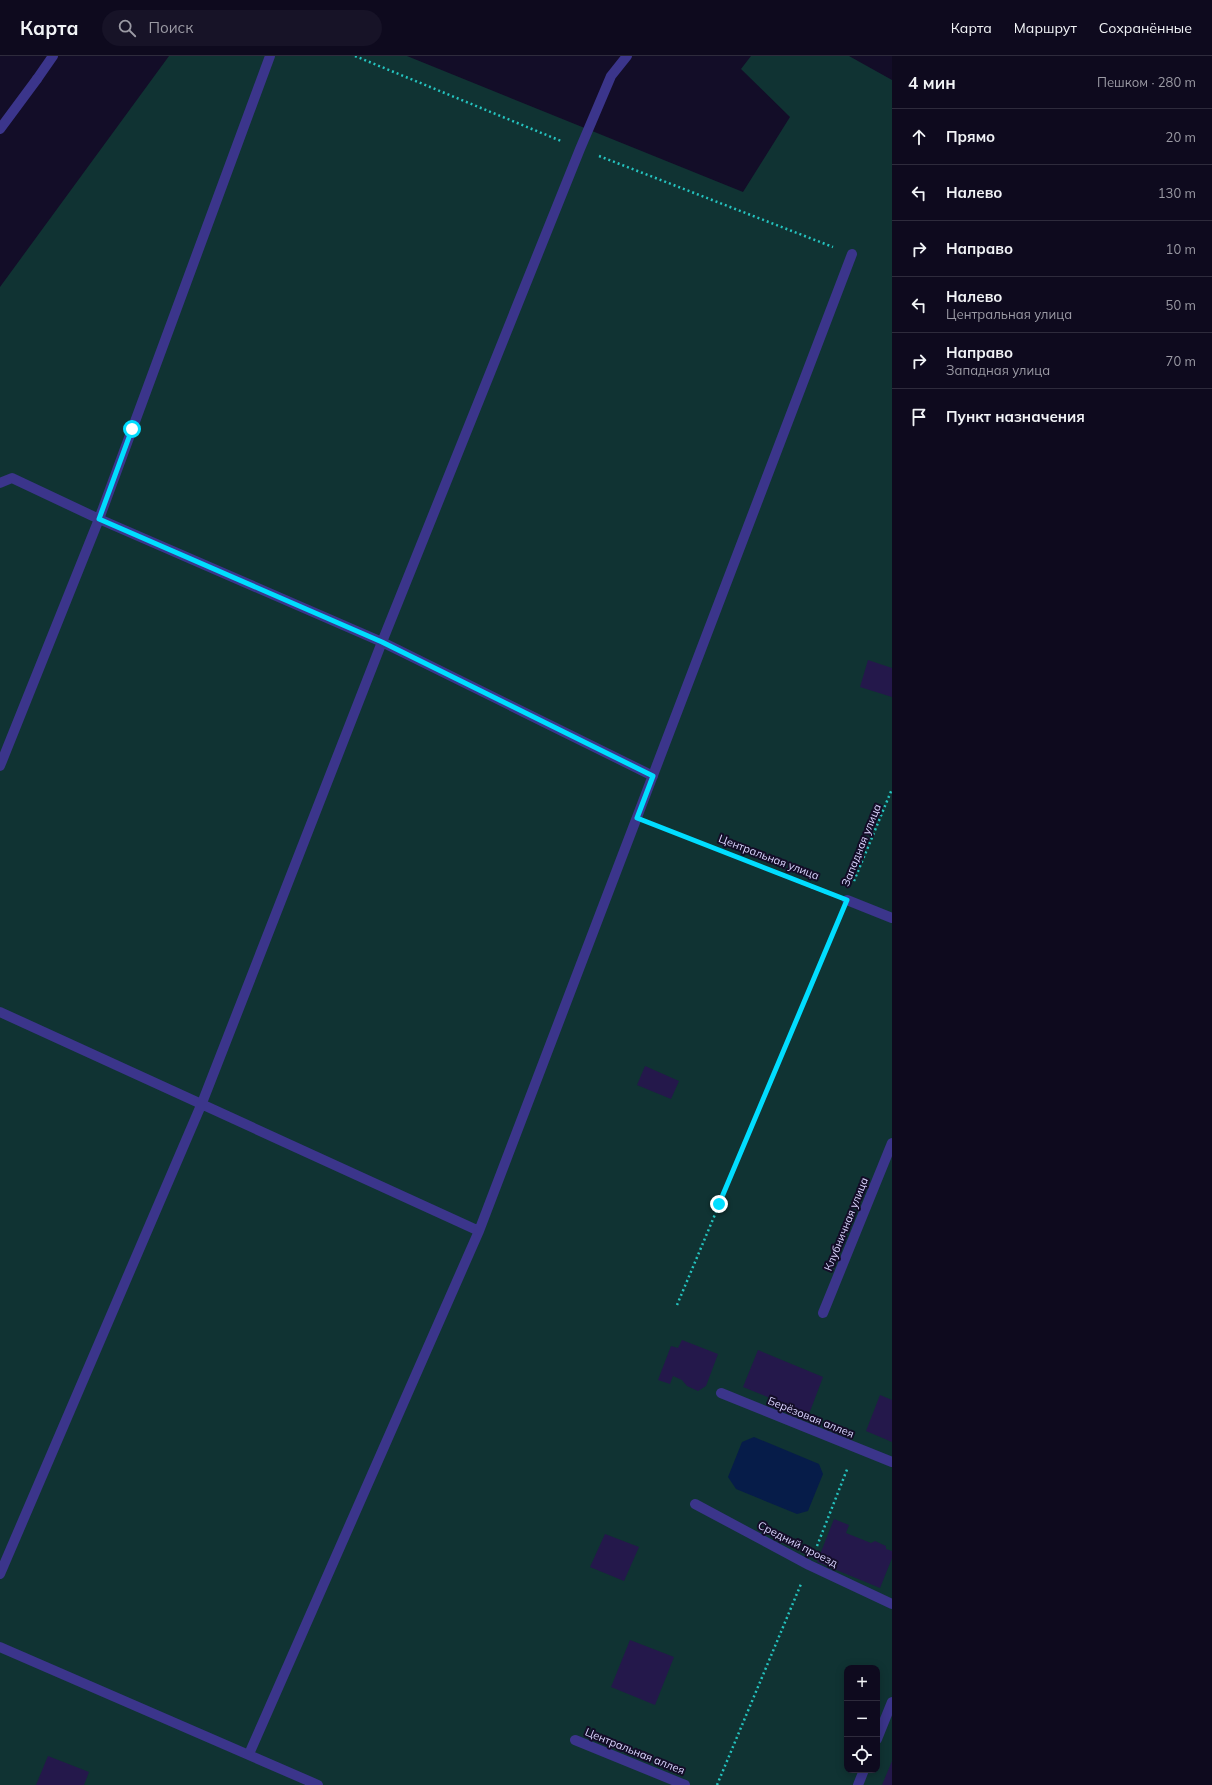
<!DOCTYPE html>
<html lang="ru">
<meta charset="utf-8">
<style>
:root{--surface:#0e0a1e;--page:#171327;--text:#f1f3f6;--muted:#9b9aa4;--line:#2e2b3c}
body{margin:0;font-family:Mulish,sans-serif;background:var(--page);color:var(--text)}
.controls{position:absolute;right:12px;bottom:12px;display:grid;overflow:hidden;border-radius:8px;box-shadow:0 2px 10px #0003}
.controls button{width:36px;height:36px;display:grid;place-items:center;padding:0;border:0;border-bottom:1px solid var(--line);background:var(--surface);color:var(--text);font:20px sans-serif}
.stop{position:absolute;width:12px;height:12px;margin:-9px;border:3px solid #01ddff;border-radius:50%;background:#fff}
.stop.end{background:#01ddff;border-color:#fff;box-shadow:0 1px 4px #0008}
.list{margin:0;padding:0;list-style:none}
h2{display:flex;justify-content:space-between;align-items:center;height:52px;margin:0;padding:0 16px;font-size:17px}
h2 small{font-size:13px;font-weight:400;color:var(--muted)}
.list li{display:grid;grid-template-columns:26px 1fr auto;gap:12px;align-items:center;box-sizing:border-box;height:56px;padding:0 16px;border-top:1px solid var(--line)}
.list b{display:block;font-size:15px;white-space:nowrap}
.list p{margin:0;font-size:13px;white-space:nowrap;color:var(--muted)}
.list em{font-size:13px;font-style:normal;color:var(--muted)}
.icon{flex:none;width:22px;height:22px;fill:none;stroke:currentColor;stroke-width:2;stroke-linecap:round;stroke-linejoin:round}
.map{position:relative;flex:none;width:892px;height:1729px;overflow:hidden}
header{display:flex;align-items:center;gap:24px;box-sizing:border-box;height:56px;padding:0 20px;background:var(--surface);border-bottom:1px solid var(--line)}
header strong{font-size:19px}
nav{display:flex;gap:22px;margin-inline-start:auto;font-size:14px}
.search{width:280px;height:36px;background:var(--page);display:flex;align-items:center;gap:10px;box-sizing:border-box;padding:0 14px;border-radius:22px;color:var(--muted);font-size:15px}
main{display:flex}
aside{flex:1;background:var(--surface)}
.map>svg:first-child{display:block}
.green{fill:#103333;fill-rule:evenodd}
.water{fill:#061c49}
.building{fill:#24184b}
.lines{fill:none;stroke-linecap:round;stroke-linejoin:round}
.path{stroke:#25c3bf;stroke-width:2.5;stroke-dasharray:2 3;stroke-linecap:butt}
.lane{stroke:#3b358b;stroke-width:10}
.street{stroke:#3b358b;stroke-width:10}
.route{stroke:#01ddff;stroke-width:5}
.labels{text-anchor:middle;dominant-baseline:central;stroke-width:4;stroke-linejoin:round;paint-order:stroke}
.street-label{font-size:11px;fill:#dbd5ff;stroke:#130d28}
</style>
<header>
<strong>Карта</strong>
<div class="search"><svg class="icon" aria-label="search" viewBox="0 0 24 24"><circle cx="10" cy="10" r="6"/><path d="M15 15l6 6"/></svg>Поиск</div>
<nav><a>Карта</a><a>Маршрут</a><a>Сохранённые</a></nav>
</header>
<main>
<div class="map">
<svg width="892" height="1729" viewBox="0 0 892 1729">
<rect width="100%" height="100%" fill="#130d28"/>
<!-- green -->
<path class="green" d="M 169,0 L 407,0 L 743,136 L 790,61 L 741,13 L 751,0 L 849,0 L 892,24 L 892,1729 L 0,1729 L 0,231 ZM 847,1612 L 877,1612 L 877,1714 L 847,1714 Z"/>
<!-- water -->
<path class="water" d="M 754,1381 L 819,1408 L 823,1418 L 808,1455 L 797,1458 L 736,1433 L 728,1421 L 742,1386 Z"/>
<!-- building -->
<path class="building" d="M 868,604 L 892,612 L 892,641 L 860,631 Z
M 645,1010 L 679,1025 L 671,1043 L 637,1029 Z
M 682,1284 L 718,1298 L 706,1330 L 698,1335 L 687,1330 L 682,1324 L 673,1320 L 670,1328 L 658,1324 L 671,1290 L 678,1292 Z
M 758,1294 L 823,1321 L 809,1358 L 743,1331 Z
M 880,1339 L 892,1344 L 892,1386 L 866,1375 Z
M 834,1463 L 849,1469 L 846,1477 L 871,1487 L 875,1485 L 886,1490 L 886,1493 L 892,1495 L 892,1502 L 880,1532 L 817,1506 Z
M 605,1478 L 639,1491 L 624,1525 L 590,1511 Z
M 630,1584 L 674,1601 L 655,1649 L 611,1631 Z
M 48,1700 L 89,1716 L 84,1729 L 36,1729 Z
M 892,1705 L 892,1729 L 882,1729 Z"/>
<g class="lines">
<!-- path -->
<path class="path" d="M 355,0 L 561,85
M 599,100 L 833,191
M 657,770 L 827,837
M 854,825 L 892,733
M 677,1249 L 839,863
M 817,1490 L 848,1411
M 717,1729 L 801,1528"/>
<!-- lane -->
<path class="lane" d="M 37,23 L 53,0
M 0,427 L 12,422 L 99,463 L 382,586 L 653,720
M 0,710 L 99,463 L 270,0
M 847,844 L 892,862
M 0,956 L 479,1175
M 823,1257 L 892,1087
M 721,1337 L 892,1406
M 695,1448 L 809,1509 L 892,1548
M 0,1518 L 202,1047 L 382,586 L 580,93 L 611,20 L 627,0
M 0,1591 L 318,1729
M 877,1683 L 892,1646
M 575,1684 L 685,1729
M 249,1698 L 479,1175 L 852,198
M 858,1729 L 864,1714"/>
<!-- street -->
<path class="street" d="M 0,73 L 37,23"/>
</g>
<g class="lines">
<!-- route -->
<path class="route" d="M 132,373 L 99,463 L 382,586 L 653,720 L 637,762 L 847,844 L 719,1148"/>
</g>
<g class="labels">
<!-- street labels -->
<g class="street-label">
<text transform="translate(861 789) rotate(-68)">Западная улица</text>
<text transform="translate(769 801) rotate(21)">Центральная улица</text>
<text transform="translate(846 1168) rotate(-68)">Клубничная улица</text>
<text transform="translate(811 1361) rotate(22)">Берёзовая аллея</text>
<text transform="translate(798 1488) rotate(27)">Средний проезд</text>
<text transform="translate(635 1695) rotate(22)">Центральная аллея</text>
</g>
</g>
</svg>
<div class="controls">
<button>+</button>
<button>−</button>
<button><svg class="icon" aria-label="locate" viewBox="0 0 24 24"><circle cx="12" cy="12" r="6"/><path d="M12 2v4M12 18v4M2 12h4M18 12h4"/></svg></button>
</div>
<div class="stop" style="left:132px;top:373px"></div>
<div class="stop end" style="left:719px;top:1148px"></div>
</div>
<aside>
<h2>4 мин<small>Пешком · 280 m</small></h2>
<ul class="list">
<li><svg class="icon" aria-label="ahead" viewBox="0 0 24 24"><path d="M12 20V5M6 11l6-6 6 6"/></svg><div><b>Прямо</b></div><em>20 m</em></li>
<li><svg class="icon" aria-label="left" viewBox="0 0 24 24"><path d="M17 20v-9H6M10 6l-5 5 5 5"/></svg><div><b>Налево</b></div><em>130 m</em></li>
<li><svg class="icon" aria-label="right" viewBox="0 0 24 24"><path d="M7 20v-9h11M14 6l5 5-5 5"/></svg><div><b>Направо</b></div><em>10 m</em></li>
<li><svg class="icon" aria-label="left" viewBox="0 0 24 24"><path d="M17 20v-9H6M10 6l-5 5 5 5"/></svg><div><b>Налево</b><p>Центральная улица</p></div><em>50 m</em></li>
<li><svg class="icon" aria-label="right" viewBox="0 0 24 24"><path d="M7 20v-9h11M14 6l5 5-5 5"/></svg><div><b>Направо</b><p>Западная улица</p></div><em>70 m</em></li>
<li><svg class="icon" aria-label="arrive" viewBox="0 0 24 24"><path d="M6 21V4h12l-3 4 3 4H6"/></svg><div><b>Пункт назначения</b></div></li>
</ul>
</aside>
</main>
